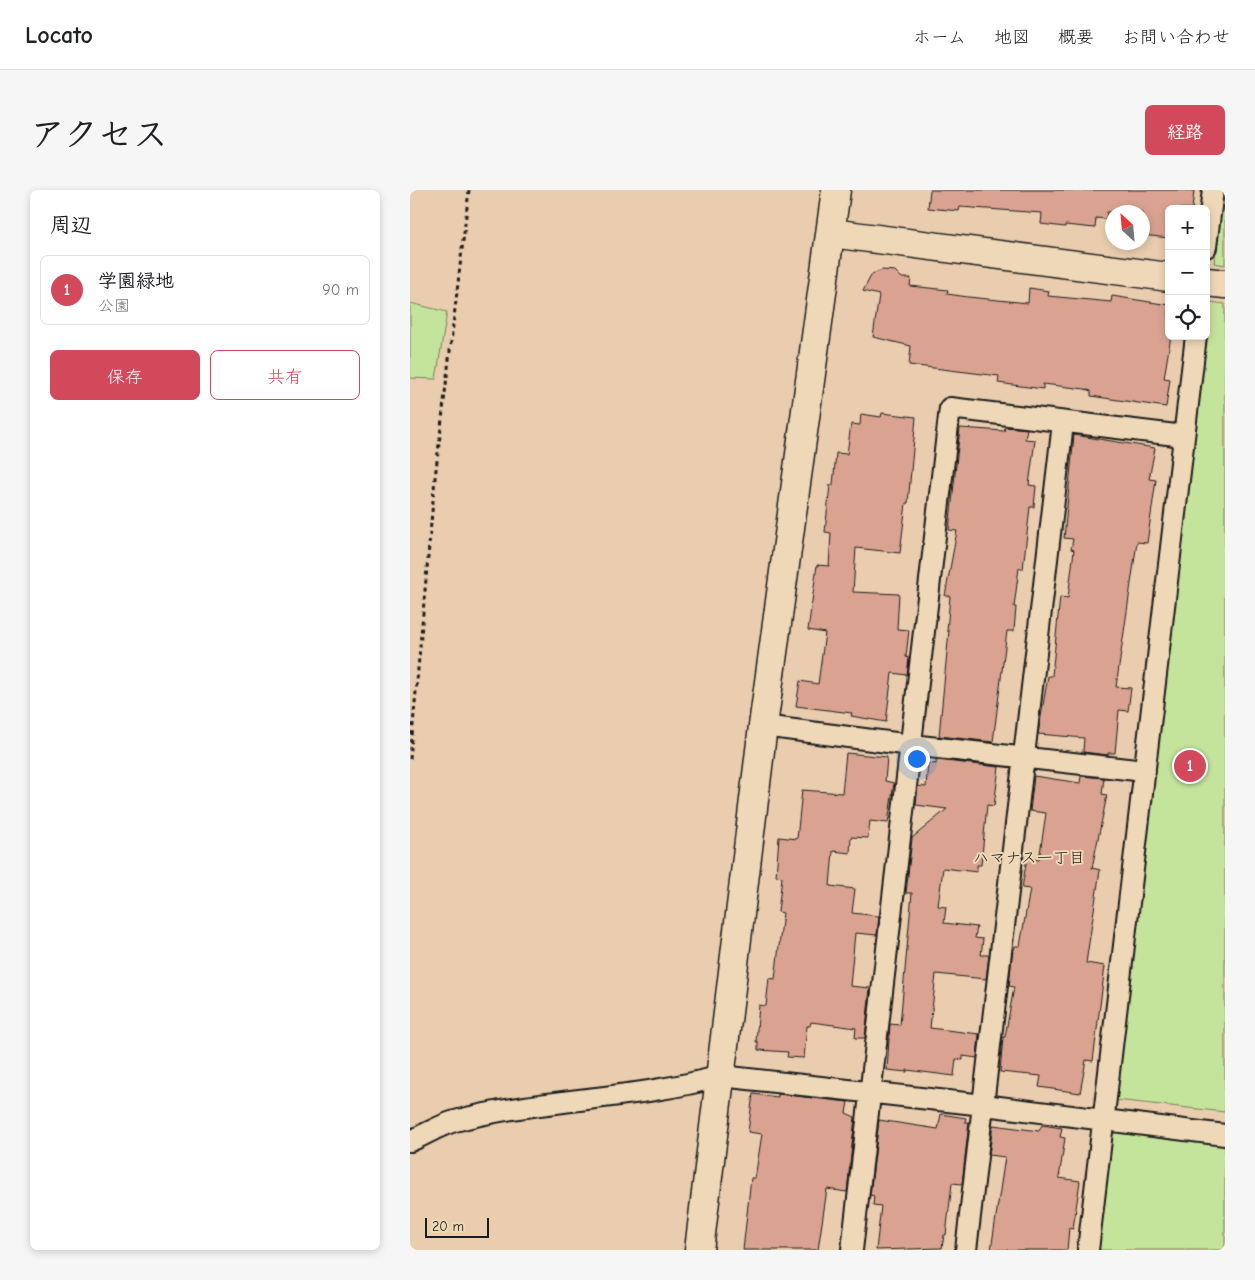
<!DOCTYPE html>
<html lang="ja">
<meta charset="utf-8">
<style>
:root{--surface:#fff;--page:#f6f6f6;--text:#202124;--muted:#757577;--line:#e0e0e0;--accent:#d1495b}
body{margin:0;font-family:"Comic Neue","Klee One",sans-serif;background:var(--page);color:var(--text)}
.controls{position:absolute;right:15px;top:15px;display:grid;overflow:hidden;border-radius:8px;box-shadow:0 2px 8px #0003}
.controls button{width:45px;height:45px;display:grid;place-items:center;padding:0;border:0;border-bottom:1px solid var(--line);background:var(--surface);color:var(--text);font:25px sans-serif}
.compass{position:absolute;left:695px;top:15px;width:45px;height:45px;border-radius:50%;background:var(--surface);box-shadow:0 2px 8px #0003;rotate:334deg}
.scale{position:absolute;left:15px;bottom:12px;width:64px;box-sizing:border-box;padding-left:5px;border:2px solid #1c1c1c;border-top:0;font-size:14px;line-height:18px;white-space:nowrap;color:#1c1c1c;-webkit-text-stroke:4px #eed8b7;paint-order:stroke}
.you{position:absolute;left:506px;top:568px;width:18px;height:18px;margin:-12px;border:4px solid #fff;border-radius:50%;background:#1a73e8;box-shadow:0 0 0 8px #1a73e833}
.badge{display:grid;place-items:center;width:32px;height:32px;border-radius:50%;background:var(--accent);color:#fff;font-size:16px;font-weight:700}
.pin{position:absolute;translate:-50% -50%;border:2px solid #fff;box-shadow:0 1px 5px #0006}
.list{margin:0;padding:0;list-style:none}
h2{display:flex;justify-content:space-between;align-items:center;height:65px;margin:0;padding:0 20px;font-size:21px}
h2 small{font-size:16px;font-weight:400;color:var(--muted)}
.list li{display:grid;grid-template-columns:32px 1fr auto;gap:15px;align-items:center;box-sizing:border-box;height:70px;margin:0 10px 10px;padding:0 10px;border:1px solid var(--line);border-radius:8px}
.list b{display:block;font-size:19px;white-space:nowrap}
.list p{margin:0;font-size:16px;white-space:nowrap;color:var(--muted)}
.list em{font-size:16px;font-style:normal;color:var(--muted)}
.actions{display:flex;gap:10px;padding:15px 20px}
.actions a{flex:1;padding:11px 0;border:1px solid var(--accent);border-radius:8px;text-align:center;font-size:18px;color:var(--accent)}
.actions .main{background:var(--accent);color:#fff}
.icon{flex:none;width:28px;height:28px;fill:none;stroke:currentColor;stroke-width:2;stroke-linecap:round;stroke-linejoin:round}
.map{position:relative;flex:none;width:815px;height:1060px;overflow:hidden;border-radius:8px}
header{display:flex;align-items:center;gap:30px;box-sizing:border-box;height:70px;padding:0 25px;background:var(--surface);border-bottom:1px solid var(--line)}
header strong{font-size:24px}
nav{display:flex;gap:28px;margin-inline-start:auto;font-size:18px}
.intro{display:flex;align-items:center;justify-content:space-between;box-sizing:border-box;height:120px;padding:0 30px}
h1{margin:0;font-size:35px}
.button{padding:12px 22px;border-radius:8px;background:var(--accent);color:#fff;font-size:18px;font-weight:700}
main{display:flex;gap:30px;padding:0 30px}
aside{flex:1;background:var(--surface);border-radius:8px;box-shadow:0 2px 8px #0003}
.map>svg:first-child{display:block}
.green{fill:#c4e49c;stroke:#70805c}
.building{fill:#daa391;stroke:#1c1c1c}
.lines{fill:none;stroke-linecap:round;stroke-linejoin:round}
.street-casing{stroke:#1c1c1c;stroke-width:24}
.secondary-casing{stroke:#1c1c1c;stroke-width:31}
.path{stroke:#1c1c1c;stroke-width:3;stroke-dasharray:4 4;stroke-linecap:butt}
.street{stroke:#eed8b7;stroke-width:20}
.secondary{stroke:#eed8b7;stroke-width:28}
.labels{text-anchor:middle;dominant-baseline:central;stroke-width:4;stroke-linejoin:round;paint-order:stroke}
.neighbourhood-label{font-size:16px;fill:#1c1c1c;stroke:#eed8b7}
</style>
<header>
<strong>Locato</strong>
<nav><a>ホーム</a><a>地図</a><a>概要</a><a>お問い合わせ</a></nav>
</header>
<div class="intro"><h1>アクセス</h1><a class="button">経路</a></div>
<main>
<aside>
<h2>周辺<small></small></h2>
<ul class="list">
<li><span class="badge">1</span><div><b>学園緑地</b><p>公園</p></div><em>90 m</em></li>
</ul>
<div class="actions"><a class="main">保存</a><a>共有</a></div>
</aside>
<div class="map">
<svg width="815" height="1060" viewBox="0 0 815 1060">
<rect width="100%" height="100%" fill="#eacdaf"/>
<filter id="ink" filterUnits="userSpaceOnUse"><feTurbulence type="fractalNoise" baseFrequency=".02" numOctaves="2"/><feDisplacementMap in="SourceGraphic" scale="10" xChannelSelector="R" yChannelSelector="G"/><feConvolveMatrix kernelMatrix="1 2 1 2 8 2 1 2 1" color-interpolation-filters="sRGB"/></filter>
<g filter="url(#ink)">
<!-- green -->
<path class="green" d="M 814,0 L 815,0 L 815,75 L 804,73 Z
M 800,112 L 815,114 L 815,922 L 706,910 Z
M 0,113 L 37,122 L 26,189 L 0,188 Z
M 702,940 L 815,953 L 815,1060 L 688,1060 Z"/>
<!-- building -->
<path class="building" d="M 520,0 L 772,0 L 784,1 L 782,19 L 759,19 L 759,48 L 732,45 L 732,22 L 697,22 L 696,29 L 686,28 L 685,38 L 655,35 L 655,37 L 631,34 L 632,23 L 550,17 L 549,21 L 518,18 Z
M 472,80 L 485,81 L 492,88 L 501,88 L 500,96 L 538,100 L 537,104 L 558,107 L 618,113 L 619,98 L 639,101 L 638,106 L 701,112 L 702,106 L 759,115 L 759,146 L 761,146 L 754,188 L 760,189 L 756,217 L 681,206 L 681,201 L 675,199 L 633,194 L 633,199 L 588,193 L 589,186 L 499,175 L 501,156 L 463,147 L 469,105 L 453,101 L 462,84 Z
M 472,223 L 506,227 L 498,313 L 496,313 L 490,363 L 446,358 L 443,402 L 489,404 L 487,439 L 499,440 L 496,467 L 499,468 L 497,485 L 482,483 L 476,532 L 441,526 L 442,523 L 386,516 L 390,491 L 408,494 L 415,443 L 398,440 L 407,375 L 419,376 L 421,343 L 415,342 L 420,295 L 423,295 L 426,263 L 437,264 L 441,234 L 450,235 L 451,224 L 471,227 Z
M 595,237 L 617,239 L 615,249 L 625,250 L 619,295 L 626,296 L 624,317 L 620,317 L 613,379 L 609,378 L 604,417 L 606,417 L 604,441 L 597,441 L 583,552 L 529,546 L 539,441 L 537,441 L 540,406 L 535,406 L 547,341 L 539,340 L 550,238 L 594,241 Z
M 664,245 L 745,258 L 739,289 L 746,290 L 737,353 L 727,352 L 706,497 L 721,498 L 718,521 L 709,520 L 705,563 L 698,563 L 698,565 L 673,562 L 674,548 L 628,544 L 638,486 L 642,486 L 650,407 L 658,408 L 664,360 L 661,359 L 663,349 L 654,348 Z
M 436,563 L 477,567 L 475,591 L 484,593 L 478,633 L 460,631 L 458,648 L 441,647 L 440,663 L 423,661 L 420,696 L 445,699 L 442,723 L 469,726 L 467,745 L 445,743 L 440,796 L 460,798 L 455,848 L 445,848 L 446,838 L 401,832 L 400,836 L 397,836 L 394,868 L 377,867 L 378,862 L 348,860 L 348,852 L 346,852 L 349,815 L 356,816 L 359,788 L 365,789 L 373,723 L 368,722 L 372,687 L 366,686 L 369,647 L 387,649 L 392,600 L 432,603 Z
M 526,570 L 589,577 L 584,616 L 577,615 L 571,675 L 567,675 L 567,682 L 533,678 L 528,716 L 536,717 L 534,733 L 567,737 L 565,748 L 573,749 L 571,765 L 579,765 L 576,789 L 526,784 L 520,838 L 569,844 L 567,868 L 553,866 L 553,870 L 546,869 L 544,886 L 497,880 L 497,882 L 477,880 L 480,834 L 490,835 L 502,703 L 496,703 L 502,648 L 537,619 L 506,615 L 508,596 L 516,597 L 518,573 L 526,574 Z
M 624,586 L 670,593 L 671,586 L 694,588 L 692,604 L 697,605 L 682,678 L 690,680 L 676,773 L 695,776 L 683,871 L 676,870 L 670,903 L 629,897 L 631,886 L 590,882 L 593,847 L 595,847 L 604,797 L 599,796 L 602,766 L 605,756 L 610,756 L 620,699 L 612,698 L 617,668 L 629,670 L 636,623 L 620,621 Z
M 343,904 L 368,907 L 368,904 L 438,912 L 436,923 L 445,927 L 437,1002 L 417,999 L 408,1060 L 333,1060 L 341,988 L 345,988 L 352,944 L 338,942 Z
M 531,924 L 556,928 L 555,932 L 559,932 L 552,994 L 542,993 L 536,1045 L 534,1045 L 532,1058 L 466,1060 L 471,1016 L 463,1015 L 464,1006 L 460,1005 L 469,930 L 528,939 Z
M 583,935 L 629,941 L 632,935 L 652,938 L 650,947 L 655,948 L 649,988 L 670,991 L 663,1039 L 659,1038 L 657,1060 L 581,1060 L 595,967 L 579,965 Z"/>
<g class="lines">
<defs>
<path id="street" d="M 796,57 L 803,0
M 353,536 L 501,555 L 735,581
M 0,951 C 15,945 30,935 45,931 C 132,908 225,910 311,886 L 574,915 L 815,945
M 442,1060 L 540,218 L 774,246
M 556,1060 L 653,233
M 678,1060 L 786,146"/>
<path id="secondary" d="M 421,43 L 759,87
M 796,92 L 815,94
M 289,1060 L 353,536 L 426,0"/>
</defs>
<!-- street casing -->
<use href="#street" class="street-casing"/>
<!-- secondary casing -->
<use href="#secondary" class="secondary-casing"/>
<!-- path -->
<path class="path" d="M 0,569 L 25,288 L 59,0"/>
<!-- street -->
<use href="#street" class="street"/>
<!-- secondary -->
<use href="#secondary" class="secondary"/>
</g>
</g>
<g class="labels">
<!-- neighbourhood labels -->
<g class="neighbourhood-label">
<text x="619" y="668">ハマナス一丁目</text>
</g>
</g>
</svg>
<div class="controls">
<button>+</button>
<button>−</button>
<button><svg class="icon" aria-label="locate" viewBox="0 0 24 24"><circle cx="12" cy="12" r="6"/><path d="M12 2v4M12 18v4M2 12h4M18 12h4"/></svg></button>
</div>
<svg class="compass" viewBox="-18 -18 36 36"><path d="M0-13l5 13h-10z" fill="#e53935"/><path d="M0 13l5-13h-10z" fill="#757577"/></svg>
<div class="scale">20 m</div>
<div class="you"></div>
<div class="pin badge" style="left:780px;top:576px">1</div>
</div>
</main>
